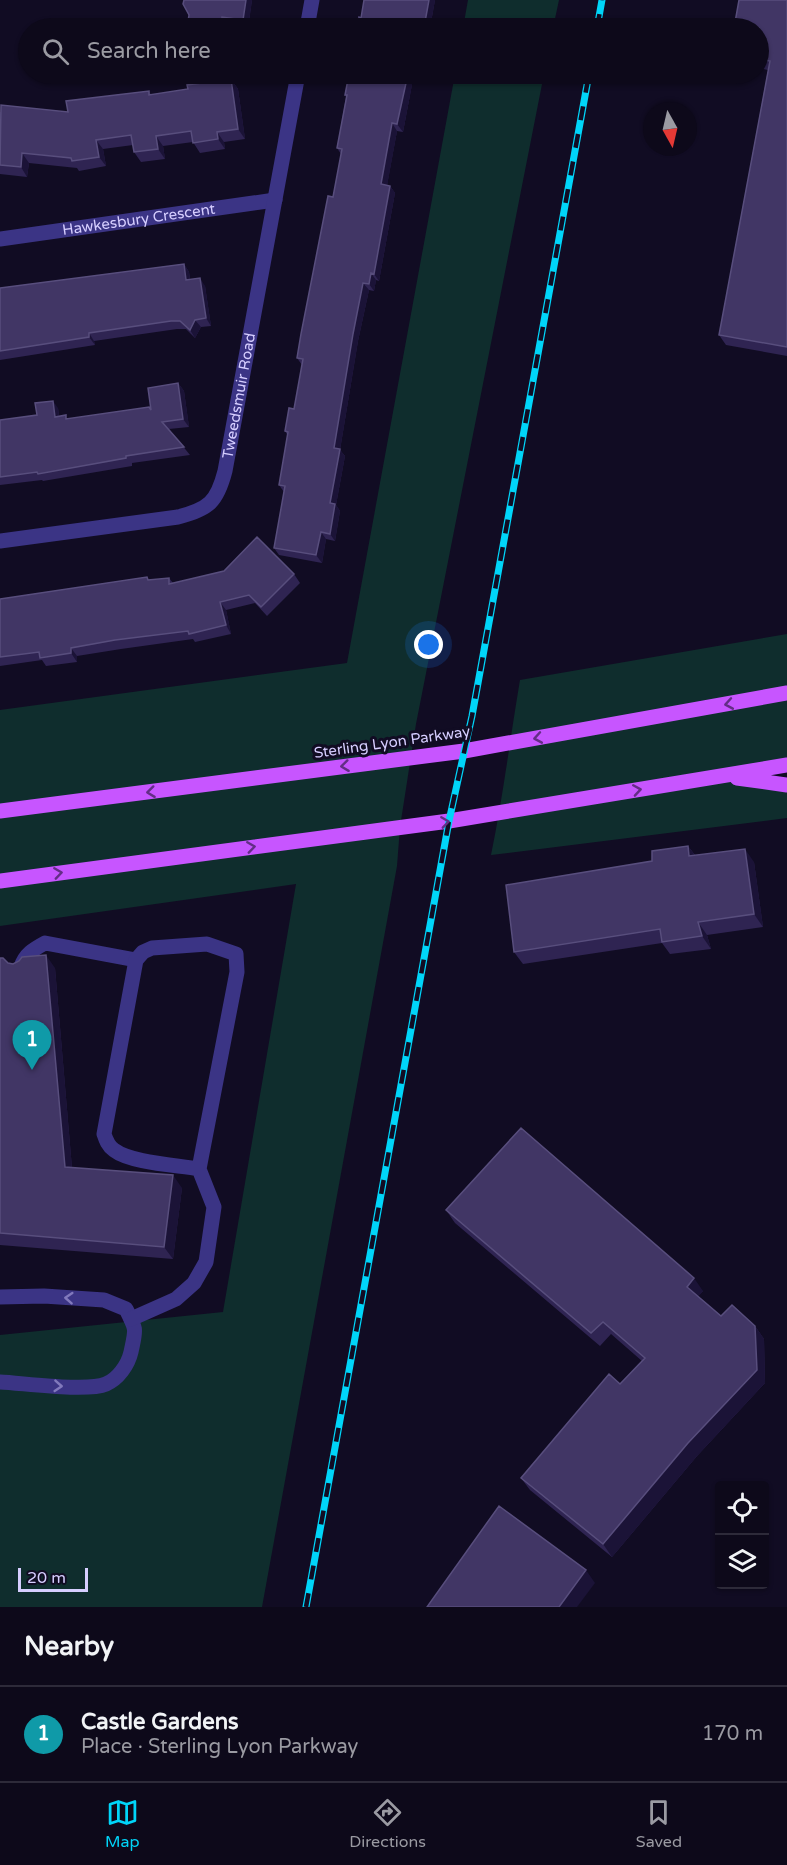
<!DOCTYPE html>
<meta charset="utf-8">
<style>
:root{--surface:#0d091a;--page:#1b1727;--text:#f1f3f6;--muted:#9a9aa2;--line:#2d2a39;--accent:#00d5f9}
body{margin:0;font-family:"Varela Round",sans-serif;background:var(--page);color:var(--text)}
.controls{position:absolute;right:18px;bottom:18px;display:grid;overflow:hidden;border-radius:6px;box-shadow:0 2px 4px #0004}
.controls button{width:54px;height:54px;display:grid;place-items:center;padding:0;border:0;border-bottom:2px solid var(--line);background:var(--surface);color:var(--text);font:30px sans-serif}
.compass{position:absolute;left:643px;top:102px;width:54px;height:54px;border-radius:50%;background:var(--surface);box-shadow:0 2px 4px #0004;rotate:172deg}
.scale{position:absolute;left:18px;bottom:15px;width:70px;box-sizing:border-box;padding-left:6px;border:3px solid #d6ceff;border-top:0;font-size:16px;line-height:21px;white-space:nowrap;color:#d6ceff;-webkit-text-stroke:4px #110c23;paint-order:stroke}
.you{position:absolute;left:429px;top:645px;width:21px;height:21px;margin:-15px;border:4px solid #fff;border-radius:50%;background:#1a73e8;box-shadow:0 0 0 9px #1a73e833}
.badge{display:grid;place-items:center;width:39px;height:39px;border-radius:50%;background:var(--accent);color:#fff;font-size:20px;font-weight:700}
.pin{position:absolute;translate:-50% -50px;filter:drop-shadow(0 2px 3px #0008)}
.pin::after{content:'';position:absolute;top:32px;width:21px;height:18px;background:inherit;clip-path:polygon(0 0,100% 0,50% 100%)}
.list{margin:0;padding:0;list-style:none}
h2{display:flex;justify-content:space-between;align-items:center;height:78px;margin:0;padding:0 24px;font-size:26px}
h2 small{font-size:20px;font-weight:400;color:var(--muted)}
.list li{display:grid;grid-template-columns:39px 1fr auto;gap:18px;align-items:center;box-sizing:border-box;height:96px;padding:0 24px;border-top:2px solid var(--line)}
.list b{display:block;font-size:22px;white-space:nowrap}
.list p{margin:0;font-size:20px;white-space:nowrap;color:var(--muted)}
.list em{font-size:20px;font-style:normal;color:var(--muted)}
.icon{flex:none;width:33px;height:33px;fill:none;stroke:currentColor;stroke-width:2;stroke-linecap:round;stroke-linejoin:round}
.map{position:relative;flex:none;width:787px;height:1607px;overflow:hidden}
.search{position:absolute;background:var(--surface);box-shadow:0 2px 4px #0004;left:18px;right:18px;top:18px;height:66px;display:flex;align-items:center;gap:15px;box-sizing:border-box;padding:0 21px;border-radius:33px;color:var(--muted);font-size:22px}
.sheet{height:174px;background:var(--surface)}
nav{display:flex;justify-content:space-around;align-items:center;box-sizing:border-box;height:84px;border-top:2px solid var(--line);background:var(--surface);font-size:16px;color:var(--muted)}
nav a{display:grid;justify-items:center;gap:3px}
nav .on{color:var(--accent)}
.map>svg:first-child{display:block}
.green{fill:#0f2d2d}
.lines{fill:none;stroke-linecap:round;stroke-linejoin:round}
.minor{stroke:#3b3485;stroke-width:15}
.major{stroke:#c755ff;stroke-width:15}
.rail-casing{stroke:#00d5f9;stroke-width:7}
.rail{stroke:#110c23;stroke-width:4.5;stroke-dasharray:14;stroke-linecap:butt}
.wall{fill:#2f2452}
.shaded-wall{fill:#1b1337}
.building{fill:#413665;stroke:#584e7d;stroke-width:1.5}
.oneway{stroke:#632d86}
.oneway2{stroke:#8179bc}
.labels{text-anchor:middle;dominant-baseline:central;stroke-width:6;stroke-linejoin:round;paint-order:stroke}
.street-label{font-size:15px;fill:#d6ceff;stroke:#110c23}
</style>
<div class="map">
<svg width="787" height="1607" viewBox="0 0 787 1607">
<rect width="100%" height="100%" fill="#110c23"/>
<!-- green -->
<path class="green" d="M 468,0 L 559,0 L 553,28 L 463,28 Z
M 455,74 L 544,74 L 416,724 L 400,827 L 397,866 L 262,1607 L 0,1607 L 0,1335 L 223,1312 L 296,884 L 0,926 L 0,710 L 347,663 Z
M 787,634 L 787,765 L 725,776 L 787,785 L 787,818 L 491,855 C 503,797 510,739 520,680 Z"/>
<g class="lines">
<!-- minor -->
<g class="minor">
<path d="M 307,28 L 312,0"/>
<path id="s1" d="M 0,239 L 275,200"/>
<path id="s2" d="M 0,541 L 178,517 C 209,509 217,502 225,471 L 298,74"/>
<path d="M 21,967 C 25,954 34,949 45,943 L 136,960"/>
<path d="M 0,1297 L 44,1296 L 104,1300 L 126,1309 C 137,1331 136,1328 131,1352 C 128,1365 118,1379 106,1384 C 87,1392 23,1383 0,1382"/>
<path d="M 131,1319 L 176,1299 L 194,1283 L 206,1262 L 214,1207 L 199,1169 L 237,972 L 236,954 L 207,944 L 152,948 L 143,952 L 136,960 L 104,1134 C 106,1140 108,1146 114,1150 C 131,1163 177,1165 199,1169"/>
</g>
<!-- major -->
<path class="major" d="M 737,778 L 787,785
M 0,811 L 464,751 L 787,693
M 0,881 L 449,821 L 787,765"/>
<defs>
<path id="rail" d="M 597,28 L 602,0
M 306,1607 L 449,821 L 472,716 L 589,74"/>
</defs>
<!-- rail casing -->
<use href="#rail" class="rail-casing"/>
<!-- rail -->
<use href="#rail" class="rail"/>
</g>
<!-- wall -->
<path class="wall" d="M 184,0 L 252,0 L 248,28 L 227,25 L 227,28 L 187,28 L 189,15 Z
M 435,0 L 430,28 L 361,18 Z
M 787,0 L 787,356 L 726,345 L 719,335 L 768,70 L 759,68 L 759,28 Z
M 414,74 L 403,132 L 397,131 L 387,185 L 390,186 L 395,193 L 379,281 L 376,280 L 374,291 L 369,290 L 358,341 L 340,450 L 345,456 L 336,505 L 340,511 L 335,541 L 326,539 L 322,563 L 279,555 L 274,548 L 284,492 L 279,485 L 288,436 L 285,431 L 294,409 L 302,365 L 297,358 L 333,197 L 341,154 L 337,148 L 346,97 L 345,95 Z
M 231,79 L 238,89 L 245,139 L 224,142 L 225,149 L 200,153 L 193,142 L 163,146 L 165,159 L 141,162 L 134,152 L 133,145 L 103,149 L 106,166 L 79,171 L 77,168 L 29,163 L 27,177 L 0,174 L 0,112 L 68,112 L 149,91 L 151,95 L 188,89 Z
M 184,264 L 189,272 L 190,279 L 205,286 L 211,326 L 201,327 L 195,338 L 186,329 L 177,329 L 94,341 L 95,345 L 0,360 L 0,292 Z
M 178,383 L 184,391 L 189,427 L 169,429 L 190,455 L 132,463 L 132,466 L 43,481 L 42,480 L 0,485 L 0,420 L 37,415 L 58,408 L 59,416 L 68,419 L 151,410 Z
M 294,574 L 300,583 L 267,616 L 255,603 L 226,610 L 231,634 L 195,642 L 193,639 L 121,649 L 77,656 L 77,662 L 46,666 L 42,660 L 0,666 L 0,599 L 147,577 L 149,580 L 169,578 L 173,583 Z
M 688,846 L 695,855 L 754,862 L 763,927 L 707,935 L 711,949 L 670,954 L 662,943 L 523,964 L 514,952 L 652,861 Z
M 0,958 L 8,963 L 55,968 L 72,1168 L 182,1188 L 173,1259 L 0,1245 Z
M 446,1210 L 703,1291 L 698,1296 L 721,1316 L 755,1326 L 764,1339 L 765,1383 L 697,1456 L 612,1557 L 530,1490 L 521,1478 L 620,1384 L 642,1361 L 611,1334 L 600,1346 L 455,1223 Z"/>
<!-- shaded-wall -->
<path class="shaded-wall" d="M 246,0 L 252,0 L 248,28 L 243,20 Z
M 429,0 L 435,0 L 430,28 L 425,22 Z
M 222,17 L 227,25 L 227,28 L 220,28 Z
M 418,20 L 423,28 L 416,28 Z
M 408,74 L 414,74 L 403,132 L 397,124 Z
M 231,79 L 238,89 L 245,139 L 238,129 Z
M 392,123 L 397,131 L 386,192 L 381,184 Z
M 217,132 L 224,142 L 225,149 L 218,139 Z
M 156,136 L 163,146 L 165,159 L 158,149 Z
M 96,140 L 103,149 L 106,166 L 99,157 Z
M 22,153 L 29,163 L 27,177 L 21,167 Z
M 390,186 L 395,193 L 379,281 L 374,274 Z
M 184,264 L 189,272 L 191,288 L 186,280 Z
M 371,273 L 376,280 L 374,291 L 369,284 Z
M 200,278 L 205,286 L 211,326 L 206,318 Z
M 363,283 L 369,290 L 358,341 L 340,450 L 345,456 L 336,505 L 340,511 L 335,541 L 330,534 L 330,503 L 334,448 L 353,334 Z
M 195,320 L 201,327 L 195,338 L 190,330 Z
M 89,333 L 94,341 L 95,345 L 89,337 Z
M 178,383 L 184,391 L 189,427 L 183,419 Z
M 53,401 L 58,408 L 60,424 L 55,417 Z
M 321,532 L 326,539 L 322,563 L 316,555 Z
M 220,602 L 226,610 L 231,634 L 226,625 Z
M 71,648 L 77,656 L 77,662 L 71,653 Z
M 688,846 L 697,858 L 689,856 Z
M 745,849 L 754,862 L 763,927 L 754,914 Z
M 698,922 L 707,935 L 711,949 L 702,936 Z
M 46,955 L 55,968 L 73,1180 L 65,1167 Z
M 173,1175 L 182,1188 L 173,1259 L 164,1247 Z
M 694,1278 L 703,1291 L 696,1299 L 687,1287 Z
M 755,1326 L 764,1339 L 765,1383 L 697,1456 L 612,1557 L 603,1544 Z
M 586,1570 L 595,1583 L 577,1607 L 559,1607 Z"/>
<!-- building -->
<path class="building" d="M 184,0 L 246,0 L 243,20 L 222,17 L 220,28 L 187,28 L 189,15 L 183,4 Z
M 364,0 L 429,0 L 425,22 L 418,20 L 416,28 L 357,28 L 359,17 L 361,18 Z
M 739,0 L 787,0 L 787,347 L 719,335 L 770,61 L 759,59 L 759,28 L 734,28 Z
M 349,74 L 408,74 L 397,124 L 392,123 L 381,184 L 390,186 L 374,274 L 371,273 L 369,284 L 363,283 L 353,334 L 334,448 L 340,449 L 330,503 L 335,504 L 330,534 L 321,532 L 316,555 L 274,548 L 285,486 L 279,485 L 288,432 L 285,431 L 289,408 L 294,409 L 303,359 L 297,358 L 301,334 L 328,196 L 333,197 L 342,149 L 337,148 L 347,95 L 345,95 Z
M 231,79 L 238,129 L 217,132 L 218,139 L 193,143 L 191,131 L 156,136 L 158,149 L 134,152 L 131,135 L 96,140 L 99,157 L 72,161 L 71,158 L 22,153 L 21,167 L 0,165 L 1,105 L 68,112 L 66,101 L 149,91 L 149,95 L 188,89 L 187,85 Z
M 184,264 L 186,280 L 200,278 L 206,318 L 195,320 L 190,330 L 180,321 L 171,321 L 89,333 L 89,337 L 0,351 L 0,288 Z
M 178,383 L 183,419 L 162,422 L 184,447 L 126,456 L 126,458 L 38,474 L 37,472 L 0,477 L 0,420 L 37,415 L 35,403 L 53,401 L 55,417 L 66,415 L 66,419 L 149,407 L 151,410 L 148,388 Z
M 257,537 L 294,574 L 261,607 L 249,595 L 220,602 L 226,625 L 189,634 L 188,631 L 115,640 L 71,648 L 71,653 L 40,658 L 39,652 L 0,657 L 0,599 L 147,577 L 148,580 L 169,578 L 169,584 L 224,571 Z
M 688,846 L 689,856 L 745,849 L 754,914 L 698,922 L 702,936 L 662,942 L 660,929 L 514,952 L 506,885 L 652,861 L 652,851 Z
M 46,955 L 65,1167 L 173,1175 L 164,1247 L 0,1233 L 0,958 L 3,958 L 8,963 L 13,964 L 19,961 L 22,957 Z
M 521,1128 L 694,1278 L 687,1287 L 721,1316 L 732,1305 L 755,1326 L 757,1370 L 688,1443 L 603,1544 L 521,1478 L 609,1374 L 620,1384 L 645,1358 L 603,1322 L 591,1333 L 446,1210 Z
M 499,1506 L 586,1570 L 559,1607 L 427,1607 Z"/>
<!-- one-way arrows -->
<defs><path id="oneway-chevron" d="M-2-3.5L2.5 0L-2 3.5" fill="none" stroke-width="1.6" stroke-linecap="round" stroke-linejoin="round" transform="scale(1.5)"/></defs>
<g class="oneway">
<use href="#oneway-chevron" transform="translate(729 704) rotate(170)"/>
<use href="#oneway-chevron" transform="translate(538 738) rotate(170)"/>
<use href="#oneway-chevron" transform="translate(345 766) rotate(173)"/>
<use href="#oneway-chevron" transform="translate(637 790) rotate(-9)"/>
<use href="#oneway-chevron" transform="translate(151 792) rotate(173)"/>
<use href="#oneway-chevron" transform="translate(445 822) rotate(-8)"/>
<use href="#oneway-chevron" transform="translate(251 847) rotate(-8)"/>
<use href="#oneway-chevron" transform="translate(58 873) rotate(-8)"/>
</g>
<g class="oneway2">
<use href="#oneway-chevron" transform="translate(69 1298) rotate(-176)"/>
<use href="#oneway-chevron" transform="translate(58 1386) rotate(4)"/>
</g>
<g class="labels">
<!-- street labels -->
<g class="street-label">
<text stroke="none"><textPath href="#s1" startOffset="140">Hawkesbury Crescent</textPath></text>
<text stroke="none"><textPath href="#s2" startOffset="327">Tweedsmuir Road</textPath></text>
<text transform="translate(392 742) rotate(-8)">Sterling Lyon Parkway</text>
</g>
</g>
</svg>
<div class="controls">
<button><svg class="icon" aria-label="locate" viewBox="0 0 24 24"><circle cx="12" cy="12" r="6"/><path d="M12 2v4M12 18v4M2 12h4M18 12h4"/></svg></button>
<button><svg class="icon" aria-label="layers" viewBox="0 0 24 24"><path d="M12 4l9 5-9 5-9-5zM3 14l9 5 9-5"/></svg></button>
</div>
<svg class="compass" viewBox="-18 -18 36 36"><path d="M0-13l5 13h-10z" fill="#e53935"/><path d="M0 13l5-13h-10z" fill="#9a9aa2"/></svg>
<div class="scale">20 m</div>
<div class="you"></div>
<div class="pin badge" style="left:32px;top:1070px;background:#0f9aa8">1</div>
<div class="search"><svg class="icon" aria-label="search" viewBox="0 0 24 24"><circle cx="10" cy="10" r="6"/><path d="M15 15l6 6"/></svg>Search here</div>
</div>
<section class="sheet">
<h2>Nearby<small></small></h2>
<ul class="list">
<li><span class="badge" style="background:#0f9aa8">1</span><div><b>Castle Gardens</b><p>Place · Sterling Lyon Parkway</p></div><em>170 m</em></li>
</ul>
</section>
<nav>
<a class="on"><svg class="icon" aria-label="map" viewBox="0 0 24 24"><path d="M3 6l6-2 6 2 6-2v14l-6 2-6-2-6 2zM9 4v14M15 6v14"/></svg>Map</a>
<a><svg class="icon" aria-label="directions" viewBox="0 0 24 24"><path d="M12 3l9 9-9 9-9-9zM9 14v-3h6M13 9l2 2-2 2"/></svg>Directions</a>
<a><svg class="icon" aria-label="saved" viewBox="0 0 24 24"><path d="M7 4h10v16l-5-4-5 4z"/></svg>Saved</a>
</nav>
